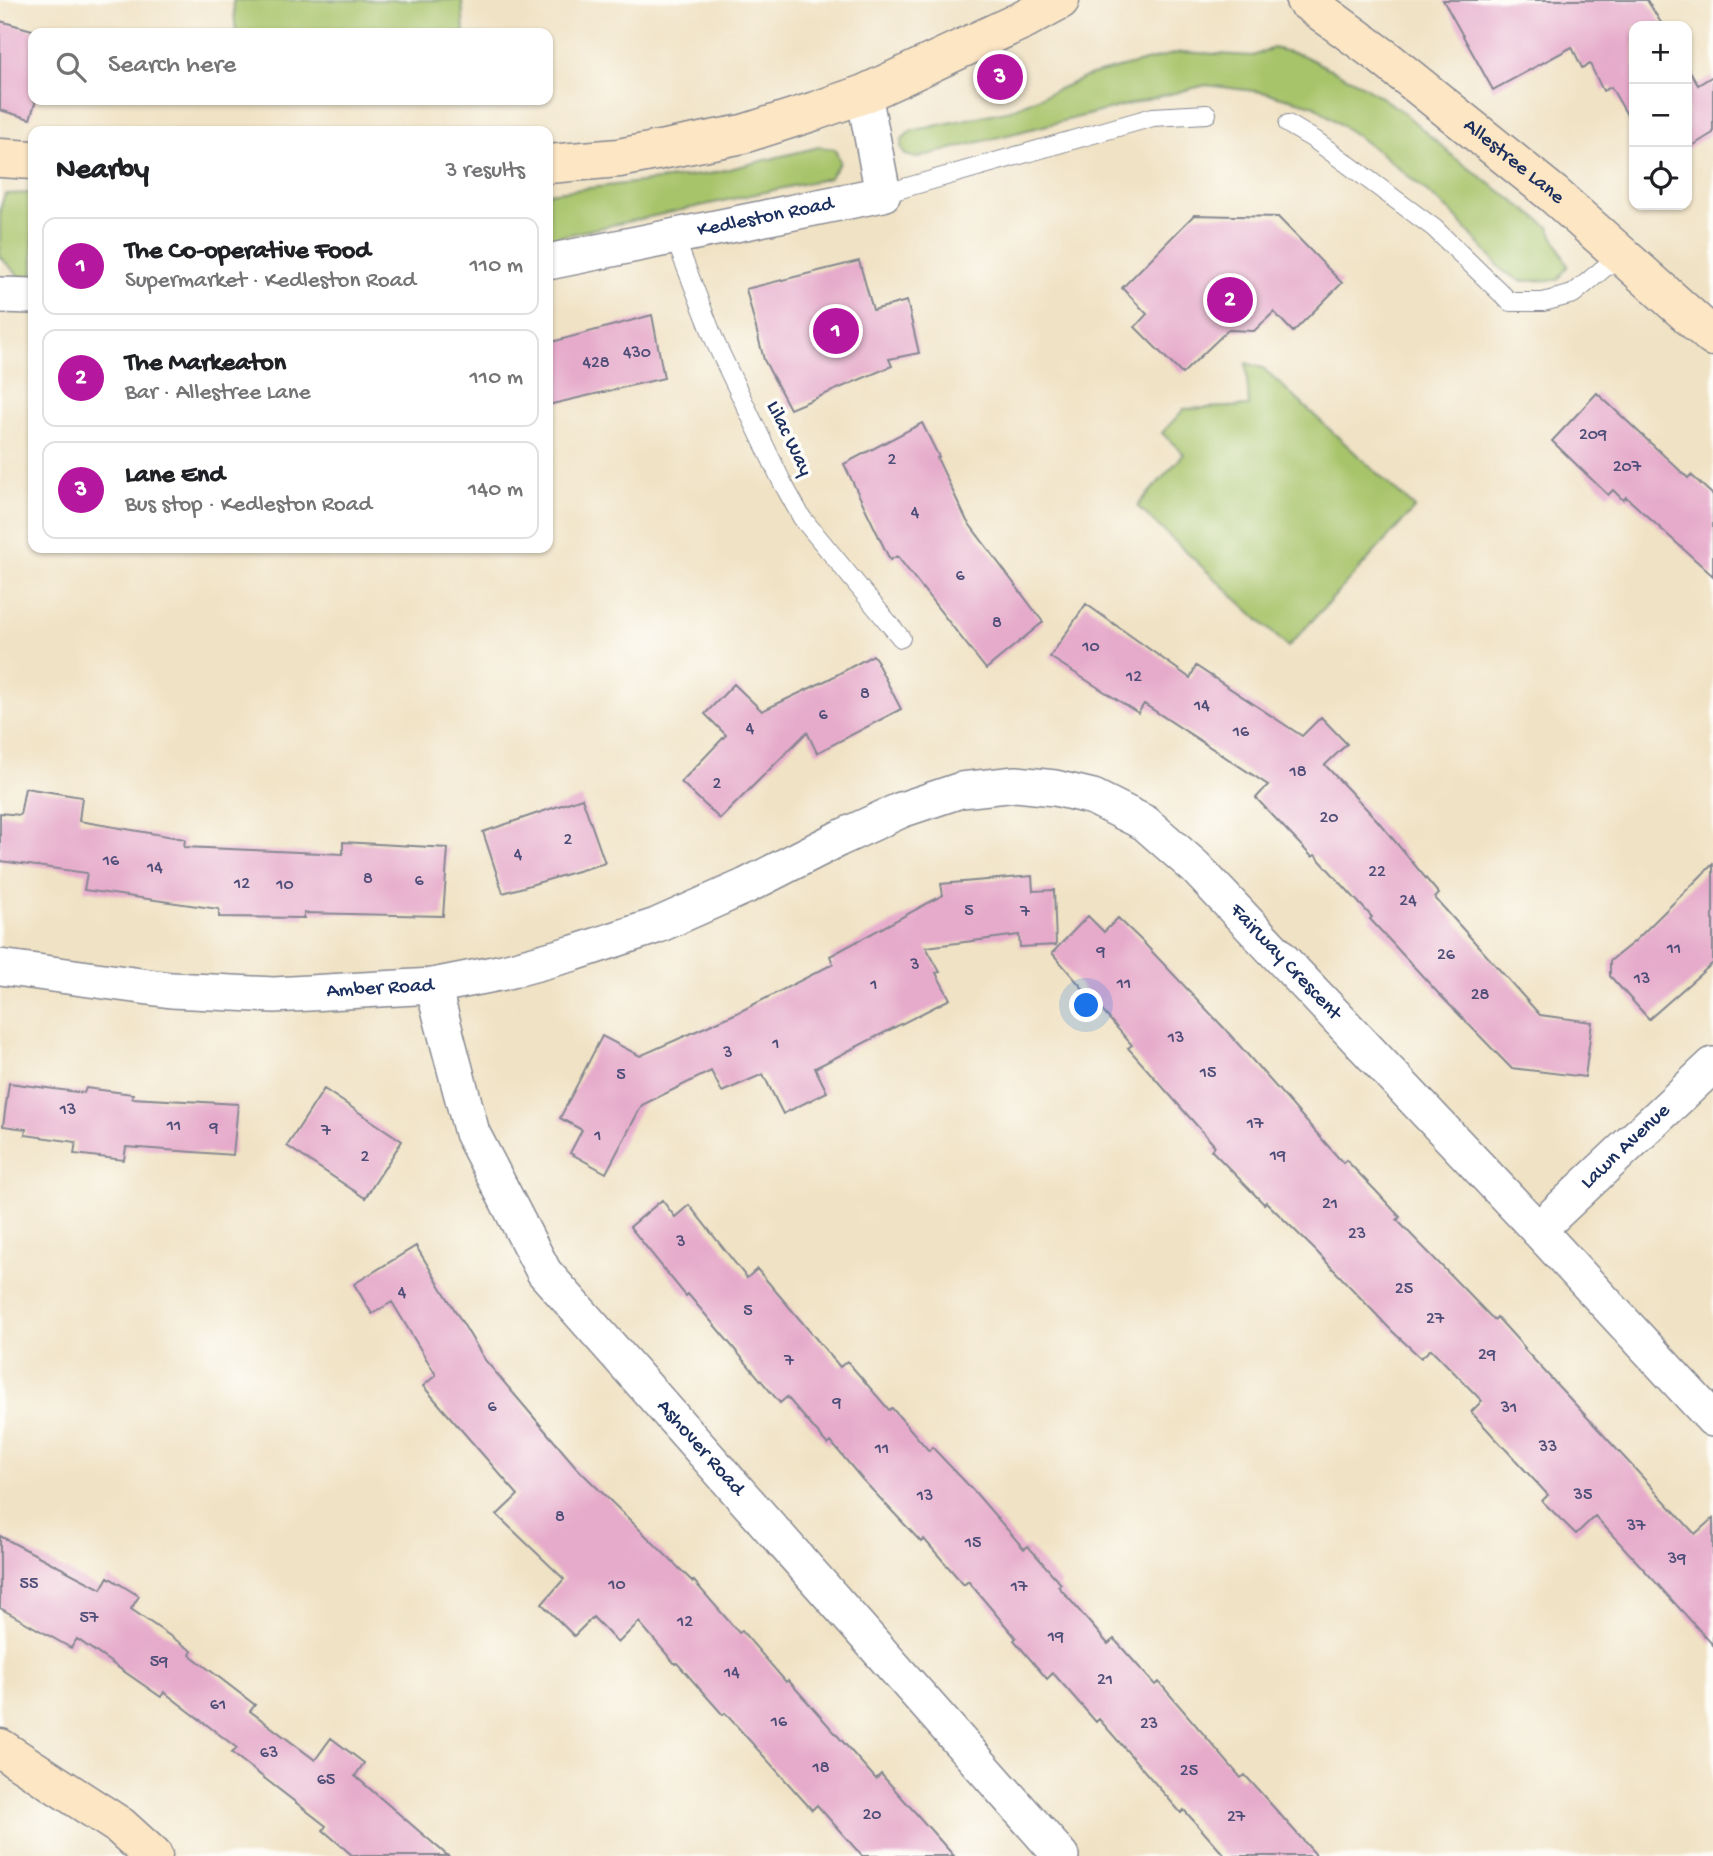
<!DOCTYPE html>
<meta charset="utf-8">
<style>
:root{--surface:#fff;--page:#f6f6f6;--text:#202124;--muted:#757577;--line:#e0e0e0;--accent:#b5179e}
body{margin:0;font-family:"Gochi Hand",sans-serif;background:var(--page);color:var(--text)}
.controls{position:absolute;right:21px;top:21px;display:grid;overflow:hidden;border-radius:14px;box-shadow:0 2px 5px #0004}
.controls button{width:63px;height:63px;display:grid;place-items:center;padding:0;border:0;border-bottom:2px solid var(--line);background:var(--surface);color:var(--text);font:35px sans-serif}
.you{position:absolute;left:1087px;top:1006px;width:24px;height:24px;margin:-18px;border:5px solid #fff;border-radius:50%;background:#1a73e8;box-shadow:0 0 0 10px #1a73e833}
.badge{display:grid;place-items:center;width:46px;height:46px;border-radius:50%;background:var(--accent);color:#fff;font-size:23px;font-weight:700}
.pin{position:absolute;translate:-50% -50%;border:4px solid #fff;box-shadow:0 2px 7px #0006}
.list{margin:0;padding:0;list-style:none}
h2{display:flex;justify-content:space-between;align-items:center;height:91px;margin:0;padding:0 28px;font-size:30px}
h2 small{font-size:23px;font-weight:400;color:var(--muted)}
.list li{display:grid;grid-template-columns:46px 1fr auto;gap:21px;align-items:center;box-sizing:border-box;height:98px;margin:0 14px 14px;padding:0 14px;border:2px solid var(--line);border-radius:14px}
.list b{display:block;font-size:26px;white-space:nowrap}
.list p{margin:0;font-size:23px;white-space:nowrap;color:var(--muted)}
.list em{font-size:23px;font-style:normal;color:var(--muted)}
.icon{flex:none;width:38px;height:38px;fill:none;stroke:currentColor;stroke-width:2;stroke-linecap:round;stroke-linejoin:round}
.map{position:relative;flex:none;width:1713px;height:1856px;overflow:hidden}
.search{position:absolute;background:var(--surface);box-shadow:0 2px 5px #0004;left:28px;top:28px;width:525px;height:77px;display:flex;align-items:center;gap:18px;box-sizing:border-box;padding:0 24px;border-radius:14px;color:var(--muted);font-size:26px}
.panel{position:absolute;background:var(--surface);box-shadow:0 2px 5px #0004;left:28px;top:126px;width:525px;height:427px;border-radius:14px}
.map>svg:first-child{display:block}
.green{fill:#a8c46b;stroke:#627a64;stroke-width:2}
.building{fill:#e6abcb}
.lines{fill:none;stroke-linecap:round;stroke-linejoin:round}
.lane-casing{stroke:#868891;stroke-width:20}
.street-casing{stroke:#868891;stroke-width:38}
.secondary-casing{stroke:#868891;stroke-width:41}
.lane{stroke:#fff;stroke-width:18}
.street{stroke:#fff;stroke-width:35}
.secondary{stroke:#fce6c4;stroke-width:38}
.labels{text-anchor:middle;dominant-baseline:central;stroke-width:7;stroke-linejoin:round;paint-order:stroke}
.number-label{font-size:18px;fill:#4e4e79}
.street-label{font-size:21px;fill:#1b2f5e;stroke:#fdfcf7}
</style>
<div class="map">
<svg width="1713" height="1856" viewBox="0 0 1713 1856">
<rect width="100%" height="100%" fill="#fdfcf7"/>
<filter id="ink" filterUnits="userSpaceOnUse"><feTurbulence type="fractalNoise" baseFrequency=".0143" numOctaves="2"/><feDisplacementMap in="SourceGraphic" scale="14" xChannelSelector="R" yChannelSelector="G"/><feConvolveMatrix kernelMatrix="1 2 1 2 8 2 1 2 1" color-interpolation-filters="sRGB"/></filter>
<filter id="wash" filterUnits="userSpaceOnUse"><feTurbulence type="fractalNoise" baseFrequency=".00686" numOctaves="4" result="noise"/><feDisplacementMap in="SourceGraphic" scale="28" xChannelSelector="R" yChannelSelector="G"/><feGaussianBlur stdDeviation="1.57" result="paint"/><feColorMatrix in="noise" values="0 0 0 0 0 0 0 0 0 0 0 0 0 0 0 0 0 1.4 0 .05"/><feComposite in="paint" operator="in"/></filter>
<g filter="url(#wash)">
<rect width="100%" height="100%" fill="#f0e2c4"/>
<!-- green -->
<path class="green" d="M 233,0 L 462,0 L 464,33 L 236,33 Z
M 1273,48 L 1302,55 L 1359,83 L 1402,111 L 1455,158 L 1549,227 L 1568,266 L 1558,280 L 1521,281 L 1503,271 L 1453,214 L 1382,154 L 1313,105 L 1262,92 L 1206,85 L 916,158 L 905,155 L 901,147 L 902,139 L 911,131 L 1010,110 L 1091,75 L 1181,52 L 1253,56 Z
M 819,147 L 835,149 L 840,162 L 829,178 L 548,239 L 548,193 L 709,174 Z
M 33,193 L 33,279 L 21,278 L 0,257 L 0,209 L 5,194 Z
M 1246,363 L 1263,368 L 1415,508 L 1288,647 L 1137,506 L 1184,454 L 1162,433 L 1184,409 L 1249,406 Z"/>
<g id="blocks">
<!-- building -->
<path class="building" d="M 1443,0 L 1647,0 L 1663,26 L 1634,26 L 1634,127 L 1611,87 L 1603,91 L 1590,64 L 1582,68 L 1572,47 L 1493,90 Z
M 0,21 L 43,33 L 33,33 L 33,100 L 36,100 L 30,119 L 0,110 Z
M 1687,66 L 1698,85 L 1713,76 L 1713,133 L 1687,149 Z
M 1194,215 L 1278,217 L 1342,283 L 1293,332 L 1274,312 L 1254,331 L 1228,330 L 1182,374 L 1135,327 L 1147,314 L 1122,288 Z
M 859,261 L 873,310 L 907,301 L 919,353 L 889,359 L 892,366 L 790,409 L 764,360 L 746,289 Z
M 652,315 L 664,378 L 548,405 L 548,343 Z
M 1597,393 L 1688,478 L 1691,475 L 1713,495 L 1713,576 L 1626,497 L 1623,500 L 1613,490 L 1608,495 L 1552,441 Z
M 922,423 L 939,457 L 937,458 L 967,521 L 1043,622 L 986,669 L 897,556 L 890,560 L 844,464 Z
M 1086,604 L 1190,678 L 1196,666 L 1302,736 L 1321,717 L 1347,744 L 1325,765 L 1377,820 L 1439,894 L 1435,898 L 1540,1015 L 1592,1022 L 1585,1077 L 1511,1068 L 1438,993 L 1370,919 L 1372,917 L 1315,855 L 1312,857 L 1256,798 L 1268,785 L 1144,704 L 1138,713 L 1050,657 Z
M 873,655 L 878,662 L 877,663 L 901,709 L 817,753 L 807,732 L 720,819 L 681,782 L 726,735 L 705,714 L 734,684 L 762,711 L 829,679 Z
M 25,788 L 82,797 L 79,821 L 185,839 L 184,847 L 343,854 L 343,842 L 448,848 L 443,916 L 304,913 L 304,918 L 219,917 L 219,909 L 84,890 L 87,873 L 0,861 L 0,813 L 20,815 Z
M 582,798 L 605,863 L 503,893 L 483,832 Z
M 1713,864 L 1713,963 L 1649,1019 L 1610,976 L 1610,961 L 1635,941 Z
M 1032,876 L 1033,891 L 1054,890 L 1056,945 L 1020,947 L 1019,935 L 926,947 L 940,972 L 936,973 L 950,999 L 815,1068 L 827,1092 L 783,1114 L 763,1074 L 722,1092 L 711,1071 L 642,1105 L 606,1173 L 570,1153 L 582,1130 L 560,1118 L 602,1036 L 640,1056 L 737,1013 L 833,964 L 830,956 L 943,895 L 941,884 Z
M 1088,916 L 1104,932 L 1118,918 L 1142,941 L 1224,1028 L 1343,1163 L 1346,1160 L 1375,1190 L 1400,1217 L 1397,1220 L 1494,1320 L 1497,1317 L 1525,1348 L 1524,1349 L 1695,1534 L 1713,1518 L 1713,1645 L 1595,1516 L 1576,1534 L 1542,1501 L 1548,1495 L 1471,1412 L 1482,1401 L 1431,1349 L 1421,1358 L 1392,1331 L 1315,1250 L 1266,1202 L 1264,1204 L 1211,1150 L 1215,1146 L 1128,1048 L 1132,1045 L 1052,953 Z
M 9,1083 L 84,1093 L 86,1088 L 133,1094 L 132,1098 L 238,1104 L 233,1155 L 126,1147 L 124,1160 L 74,1154 L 76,1142 L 25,1135 L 26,1129 L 3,1126 Z
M 324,1089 L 402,1141 L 365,1198 L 287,1146 Z
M 662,1200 L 675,1217 L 689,1205 L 747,1278 L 757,1269 L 840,1367 L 847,1361 L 889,1410 L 892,1408 L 929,1451 L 932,1447 L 974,1491 L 1024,1549 L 1028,1546 L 1061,1584 L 1058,1586 L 1108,1644 L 1114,1639 L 1155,1685 L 1159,1682 L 1241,1778 L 1245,1775 L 1317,1856 L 1225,1856 L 1184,1810 L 1181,1813 L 1099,1719 L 1096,1722 L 1053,1673 L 1047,1679 L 1014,1640 L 1016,1638 L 968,1581 L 964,1585 L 924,1539 L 921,1542 L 862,1479 L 831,1442 L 828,1445 L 787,1397 L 780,1403 L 688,1294 L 686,1296 L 630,1227 Z
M 416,1246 L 485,1360 L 577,1468 L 693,1582 L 694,1581 L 739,1633 L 742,1631 L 786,1682 L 788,1680 L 876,1779 L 881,1774 L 954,1856 L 862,1856 L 817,1805 L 812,1810 L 725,1713 L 723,1715 L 677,1663 L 675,1664 L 639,1622 L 618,1643 L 593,1617 L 574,1636 L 542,1604 L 564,1579 L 497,1515 L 518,1495 L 423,1386 L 436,1375 L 392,1302 L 372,1314 L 354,1284 Z
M 0,1536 L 101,1589 L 108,1577 L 139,1596 L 131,1609 L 192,1651 L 190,1655 L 255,1705 L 250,1711 L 315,1760 L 331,1738 L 364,1763 L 355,1776 L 448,1856 L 353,1856 L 323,1830 L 326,1826 L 232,1753 L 237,1748 L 164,1692 L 161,1697 L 77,1639 L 71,1648 L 0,1608 Z"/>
</g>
</g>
<g filter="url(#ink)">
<use href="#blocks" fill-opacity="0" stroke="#868891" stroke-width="2"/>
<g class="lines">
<defs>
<path id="lane" d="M 1288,124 L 1315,140 L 1434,228 L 1510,302 L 1543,302 L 1573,294 L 1621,254
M 883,194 L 1153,117 L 1207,114
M 674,236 L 716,344 L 782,482 L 802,518 L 901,638"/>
<g id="street">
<path id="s1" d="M 548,262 L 883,194 L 864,94"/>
<path d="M 0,295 L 33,296"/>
<path id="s2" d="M 0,967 L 171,990 L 274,995 L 433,986 L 504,972 L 574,953 L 656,926 L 746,886 L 838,839 L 901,810 L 961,790 L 1016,784 L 1055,788 L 1093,797 L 1145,823 L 1195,867 L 1538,1230 L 1713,1419"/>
<path id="s3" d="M 433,986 L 472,1133 L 544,1272 L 1061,1856"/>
<path id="s4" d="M 1538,1230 L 1713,1065"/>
</g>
<g id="secondary">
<path id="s5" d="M 1305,0 L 1383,57 L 1553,194 L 1713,337"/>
<path d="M 0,158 L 33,160"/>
<path d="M 548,164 L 619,158 L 743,134 L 815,111 L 864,94 L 1025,19 L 1060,0"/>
<path d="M 0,1748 L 120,1826 L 153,1856"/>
</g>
</defs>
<!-- lane casing -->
<use href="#lane" class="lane-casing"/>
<!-- street casing -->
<use href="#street" class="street-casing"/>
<!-- secondary casing -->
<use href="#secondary" class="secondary-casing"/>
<!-- lane -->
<use href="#lane" class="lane"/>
<!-- street -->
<use href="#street" class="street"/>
<!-- secondary -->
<use href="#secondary" class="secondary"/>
</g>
</g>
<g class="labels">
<!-- number labels -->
<g class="number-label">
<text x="637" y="353">430</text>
<text x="596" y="363">428</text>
<text x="1593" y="435">209</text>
<text x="892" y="460">2</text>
<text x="1627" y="467">207</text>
<text x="915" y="513">4</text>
<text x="960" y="576">6</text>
<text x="997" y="623">8</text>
<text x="1091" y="647">10</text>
<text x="1134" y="677">12</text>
<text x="865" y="694">8</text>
<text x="1202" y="706">14</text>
<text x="823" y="715">6</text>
<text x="750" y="729">4</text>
<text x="1241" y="732">16</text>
<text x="1298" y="772">18</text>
<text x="717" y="784">2</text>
<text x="1329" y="818">20</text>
<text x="568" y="840">2</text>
<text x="518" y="855">4</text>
<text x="111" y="861">16</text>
<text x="155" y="868">14</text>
<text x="1377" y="872">22</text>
<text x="368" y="879">8</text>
<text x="419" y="881">6</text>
<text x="242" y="884">12</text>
<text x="285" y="885">10</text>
<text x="1408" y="901">24</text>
<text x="969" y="911">5</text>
<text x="1025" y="912">7</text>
<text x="1674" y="949">11</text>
<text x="1101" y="952">9</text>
<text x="1446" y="955">26</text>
<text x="915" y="965">3</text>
<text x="1642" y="979">13</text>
<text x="1124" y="984">11</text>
<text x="874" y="985">1</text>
<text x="1480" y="995">28</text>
<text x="1176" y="1038">13</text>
<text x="776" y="1044">1</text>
<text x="728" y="1053">3</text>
<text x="1208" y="1073">15</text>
<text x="621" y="1075">5</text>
<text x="68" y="1110">13</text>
<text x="1255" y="1124">17</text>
<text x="174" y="1126">11</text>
<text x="214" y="1128">9</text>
<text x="326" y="1131">7</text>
<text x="598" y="1136">1</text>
<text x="1278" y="1156">19</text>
<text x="365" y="1157">2</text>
<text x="1330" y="1204">21</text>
<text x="1357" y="1234">23</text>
<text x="681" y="1242">3</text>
<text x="1404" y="1289">25</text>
<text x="402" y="1293">4</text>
<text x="748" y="1311">5</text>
<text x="1435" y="1319">27</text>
<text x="1487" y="1355">29</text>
<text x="789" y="1361">7</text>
<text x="837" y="1403">9</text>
<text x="492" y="1407">6</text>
<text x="1509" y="1408">31</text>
<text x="1548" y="1447">33</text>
<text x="882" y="1449">11</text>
<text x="1583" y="1495">35</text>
<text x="925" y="1496">13</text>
<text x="560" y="1517">8</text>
<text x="1636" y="1526">37</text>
<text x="973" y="1543">15</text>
<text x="1677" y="1559">39</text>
<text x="29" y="1584">55</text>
<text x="617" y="1585">10</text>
<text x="1019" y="1587">17</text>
<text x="89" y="1618">57</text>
<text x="685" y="1622">12</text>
<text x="1056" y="1637">19</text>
<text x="159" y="1662">59</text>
<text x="732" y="1673">14</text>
<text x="1105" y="1680">21</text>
<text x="218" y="1705">61</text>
<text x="779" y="1722">16</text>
<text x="1149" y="1724">23</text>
<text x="269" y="1753">63</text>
<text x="821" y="1768">18</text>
<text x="1189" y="1771">25</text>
<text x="326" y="1780">65</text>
<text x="872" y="1815">20</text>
<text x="1236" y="1817">27</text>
</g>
<!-- street labels -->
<g class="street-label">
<text stroke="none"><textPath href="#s5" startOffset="264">Allestree Lane</textPath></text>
<text stroke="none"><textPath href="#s1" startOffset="222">Kedleston Road</textPath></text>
<text transform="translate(788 439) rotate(64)">Lilac Way</text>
<text stroke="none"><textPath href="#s2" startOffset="1390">Fairway Crescent</textPath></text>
<text stroke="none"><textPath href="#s2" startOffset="382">Amber Road</textPath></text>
<text stroke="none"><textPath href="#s4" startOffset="121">Lawn Avenue</textPath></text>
<text stroke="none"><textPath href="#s3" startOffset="544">Ashover Road</textPath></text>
</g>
</g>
</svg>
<div class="controls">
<button>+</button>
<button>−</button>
<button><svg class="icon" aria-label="locate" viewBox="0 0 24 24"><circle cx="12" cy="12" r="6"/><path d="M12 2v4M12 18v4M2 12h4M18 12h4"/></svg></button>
</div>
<div class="you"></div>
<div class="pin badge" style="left:836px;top:331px">1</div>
<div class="pin badge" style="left:1230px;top:300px">2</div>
<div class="pin badge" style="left:1000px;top:77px">3</div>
<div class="search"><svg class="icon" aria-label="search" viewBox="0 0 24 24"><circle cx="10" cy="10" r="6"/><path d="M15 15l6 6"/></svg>Search here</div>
<section class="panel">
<h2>Nearby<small>3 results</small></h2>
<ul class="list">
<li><span class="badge">1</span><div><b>The Co-operative Food</b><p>Supermarket · Kedleston Road</p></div><em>110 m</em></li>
<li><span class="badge">2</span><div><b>The Markeaton</b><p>Bar · Allestree Lane</p></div><em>110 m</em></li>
<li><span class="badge">3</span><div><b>Lane End</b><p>Bus stop · Kedleston Road</p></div><em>140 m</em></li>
</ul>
</section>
</div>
